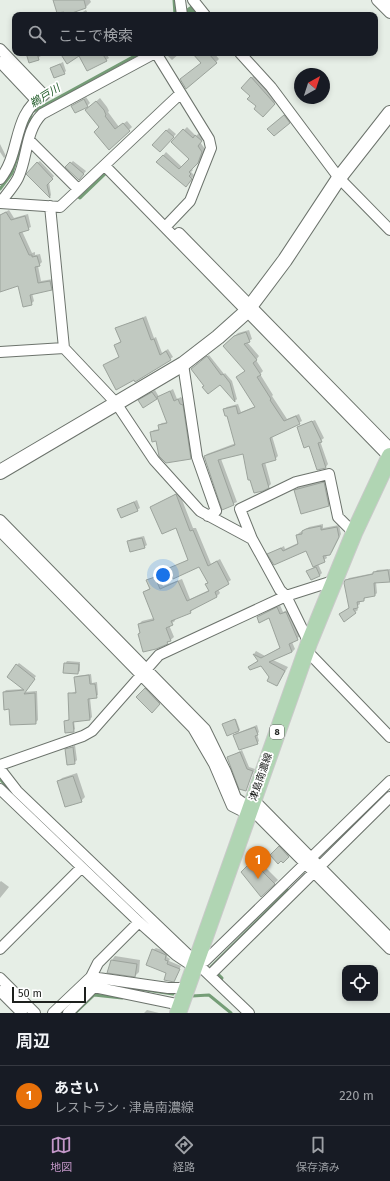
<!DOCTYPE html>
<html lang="ja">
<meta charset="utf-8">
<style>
:root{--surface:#171b24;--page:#242831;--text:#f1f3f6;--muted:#9ea1a6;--line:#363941;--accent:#c397c8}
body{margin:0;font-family:"Fira Sans","Noto Sans JP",sans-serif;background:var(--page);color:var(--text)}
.controls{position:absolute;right:12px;bottom:12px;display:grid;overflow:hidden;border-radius:8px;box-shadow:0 2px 6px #0003}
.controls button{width:36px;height:36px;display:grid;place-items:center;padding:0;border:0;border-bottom:1px solid var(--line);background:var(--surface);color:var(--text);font:20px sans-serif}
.compass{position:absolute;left:294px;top:68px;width:36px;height:36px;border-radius:50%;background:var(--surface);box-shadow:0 2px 6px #0003;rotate:39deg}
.scale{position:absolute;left:12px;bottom:10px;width:74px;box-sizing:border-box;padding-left:4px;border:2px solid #1d201d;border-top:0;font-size:11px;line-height:14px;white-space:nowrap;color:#1d201d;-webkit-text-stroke:3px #fff;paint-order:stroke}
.you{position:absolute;left:163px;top:575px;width:14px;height:14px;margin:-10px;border:3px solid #fff;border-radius:50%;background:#1a73e8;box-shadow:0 0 0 6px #1a73e833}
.badge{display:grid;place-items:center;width:26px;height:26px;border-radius:50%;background:var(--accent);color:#fff;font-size:13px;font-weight:700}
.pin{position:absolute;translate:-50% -33px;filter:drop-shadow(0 1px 2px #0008)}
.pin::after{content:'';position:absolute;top:21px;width:14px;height:12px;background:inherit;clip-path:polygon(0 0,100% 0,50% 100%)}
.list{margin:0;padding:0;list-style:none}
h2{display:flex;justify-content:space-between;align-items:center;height:52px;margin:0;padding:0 16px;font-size:17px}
h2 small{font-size:13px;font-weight:400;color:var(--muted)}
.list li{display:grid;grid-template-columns:26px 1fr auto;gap:12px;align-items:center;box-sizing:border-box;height:60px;padding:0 16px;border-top:1px solid var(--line)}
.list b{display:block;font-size:15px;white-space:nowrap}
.list p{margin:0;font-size:13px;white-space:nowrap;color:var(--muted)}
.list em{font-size:13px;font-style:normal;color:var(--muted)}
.icon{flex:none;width:22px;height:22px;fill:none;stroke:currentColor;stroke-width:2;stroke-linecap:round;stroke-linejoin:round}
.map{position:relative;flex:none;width:390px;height:1013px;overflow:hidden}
.search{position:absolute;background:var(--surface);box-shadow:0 2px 6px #0003;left:12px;right:12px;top:12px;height:44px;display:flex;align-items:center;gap:10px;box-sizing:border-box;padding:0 14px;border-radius:8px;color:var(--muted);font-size:15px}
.sheet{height:112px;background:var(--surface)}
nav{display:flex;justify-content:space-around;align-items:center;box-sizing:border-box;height:56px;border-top:1px solid var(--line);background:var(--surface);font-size:11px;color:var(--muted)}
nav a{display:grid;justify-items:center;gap:2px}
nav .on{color:var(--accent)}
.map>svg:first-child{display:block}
.water{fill:url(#water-ripples)}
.shadow{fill:#0003}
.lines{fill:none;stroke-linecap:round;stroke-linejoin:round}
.stream{stroke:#759d77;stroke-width:3}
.building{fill:#c1c9c1;stroke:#9ca39c}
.street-casing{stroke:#6c736c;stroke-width:12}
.secondary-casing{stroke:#6c736c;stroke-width:16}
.primary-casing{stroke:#c9c9c9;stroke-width:18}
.street{stroke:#fff;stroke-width:10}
.secondary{stroke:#fff;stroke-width:14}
.primary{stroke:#b0d5b3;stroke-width:16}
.labels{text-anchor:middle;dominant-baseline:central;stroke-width:3.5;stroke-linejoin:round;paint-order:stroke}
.shield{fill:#fff;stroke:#616361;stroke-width:1}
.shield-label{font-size:9px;font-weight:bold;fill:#1d201d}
.street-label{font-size:10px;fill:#1d201d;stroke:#fff}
.water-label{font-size:11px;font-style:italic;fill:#225c2a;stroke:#fff}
</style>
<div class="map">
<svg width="390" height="1013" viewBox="0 0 390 1013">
<defs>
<pattern id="water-ripples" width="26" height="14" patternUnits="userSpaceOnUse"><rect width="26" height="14" fill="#759d77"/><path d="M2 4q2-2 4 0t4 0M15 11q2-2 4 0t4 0" fill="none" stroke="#5f8061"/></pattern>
</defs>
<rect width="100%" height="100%" fill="#e6eee6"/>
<!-- water -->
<path class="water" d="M 192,5 L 197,13 L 188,15 L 186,9 Z"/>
<!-- shadow -->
<path class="shadow" d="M 54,0 L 90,0 L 91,2 L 86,7 Z
M 86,10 L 89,15 L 78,15 Z
M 27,53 L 40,53 L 41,56 L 30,62 Z
M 65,53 L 106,53 L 109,58 L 106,60 Z
M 169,53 L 180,53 L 172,60 L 167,55 Z
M 193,53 L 214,53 L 219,59 L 216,62 L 202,63 Z
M 63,62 L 66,71 L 64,73 L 51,68 Z
M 255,74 L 278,99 L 266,112 L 257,106 L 251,96 L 242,88 Z
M 86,97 L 90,103 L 87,106 L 72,106 Z
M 100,98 L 107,107 L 109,111 L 108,112 L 119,127 L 127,121 L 132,127 L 109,149 L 90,107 Z
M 287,113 L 291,120 L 289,122 L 271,126 Z
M 187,127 L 196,136 L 199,133 L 204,138 L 200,142 L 205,149 L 201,159 L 192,169 L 193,170 L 191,172 L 194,175 L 189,183 L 158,162 L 166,152 L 182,167 L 190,158 L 172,142 Z
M 169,128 L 176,134 L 160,151 L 153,145 Z
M 0,144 L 6,156 L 4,158 L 0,152 Z
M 40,161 L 54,176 L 49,182 L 51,195 L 50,197 L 37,163 Z
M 73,161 L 86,171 L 79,179 L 67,167 Z
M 9,210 L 14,218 L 28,214 L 31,227 L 22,231 L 32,253 L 35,252 L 35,255 L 40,254 L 42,262 L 38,266 L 41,281 L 53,279 L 54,286 L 51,289 L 32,293 L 34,301 L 31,304 L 19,284 L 0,291 L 0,215 Z
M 146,316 L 154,338 L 156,337 L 162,353 L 168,349 L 173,357 L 134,379 L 104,365 L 120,356 L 115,345 L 121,341 L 116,328 Z
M 249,330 L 252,339 L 247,342 L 259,356 L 256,360 L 263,371 L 260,374 L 273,395 L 272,396 L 287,419 L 299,414 L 302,421 L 272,436 L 278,456 L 275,459 L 265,462 L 271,484 L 268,487 L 243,453 L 221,459 L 237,502 L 223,508 L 205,456 L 207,454 L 236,443 L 228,415 L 224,409 L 227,407 L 238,404 L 241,412 L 256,406 L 237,377 L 245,371 L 227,343 L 238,333 Z
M 209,355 L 224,374 L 225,373 L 232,381 L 237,399 L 235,401 L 220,383 L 205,386 L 194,367 Z
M 173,389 L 177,399 L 181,397 L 185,402 L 193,455 L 190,458 L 157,440 L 151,432 L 154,430 L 160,429 L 159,425 L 162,423 L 168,422 L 158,397 L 156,399 L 142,398 L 155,390 L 159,397 Z
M 315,420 L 324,438 L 320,441 L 328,464 L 326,467 L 298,427 Z
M 328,479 L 332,501 L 329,505 L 295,490 L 299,487 Z
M 179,492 L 193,528 L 196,528 L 211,564 L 220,559 L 231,580 L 218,589 L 220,593 L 217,596 L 193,608 L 191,612 L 174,618 L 175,621 L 169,625 L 174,637 L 167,643 L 139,634 L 141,632 L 139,624 L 142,621 L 154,618 L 144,592 L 150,588 L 148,580 L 158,575 L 163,586 L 182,579 L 190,599 L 209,590 L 206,584 L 208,582 L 199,566 L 170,569 L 189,559 L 176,527 L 152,508 Z
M 137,500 L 140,508 L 137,510 L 118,509 Z
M 323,524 L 323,528 L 339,525 L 341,534 L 332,552 L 326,555 L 327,558 L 318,564 L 322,573 L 320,575 L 311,579 L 308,571 L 314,567 L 307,550 L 269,554 L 284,546 L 285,549 L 298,543 L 297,535 L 299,533 L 309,527 Z
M 144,536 L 147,545 L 144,547 L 128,542 L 131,539 Z
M 390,569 L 390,580 L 376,582 L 377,593 L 375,595 L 366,596 L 364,600 L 360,601 L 360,604 L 356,607 L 358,610 L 344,620 L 343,612 L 350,607 L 346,581 L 349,578 L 374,573 L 377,570 Z
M 280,605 L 283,612 L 289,609 L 300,636 L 292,642 L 295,649 L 292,652 L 273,660 L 288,667 L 277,685 L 262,664 L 252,665 L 259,660 L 254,654 L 256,651 L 265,656 L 281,647 L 270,617 L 258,617 Z
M 67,661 L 80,662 L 80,671 L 77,673 L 65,664 Z
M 19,663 L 36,676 L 24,692 L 37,691 L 38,720 L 35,723 L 10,708 L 4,692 L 6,690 L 24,689 L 17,665 Z
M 91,674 L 92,683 L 97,682 L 98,695 L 90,698 L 92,717 L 90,719 L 74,721 L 75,729 L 73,731 L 65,721 L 70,719 L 69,694 L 77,691 L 75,678 L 77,676 Z
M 148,686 L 162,701 L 152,711 L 137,697 Z
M 236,719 L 240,730 L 237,733 L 257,725 L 259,732 L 257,734 L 259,741 L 257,743 L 234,735 L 238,731 L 223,724 Z
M 75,745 L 77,760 L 74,763 L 66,750 Z
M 242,750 L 249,767 L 255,769 L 245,790 L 228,758 Z
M 77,773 L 85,797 L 81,801 L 58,782 L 62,778 Z
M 282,845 L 290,854 L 283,861 L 271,855 Z
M 253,861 L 257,865 L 260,862 L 278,880 L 261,896 L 242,872 Z
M 1,881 L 9,887 L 0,898 L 0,882 Z
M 156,948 L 168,952 L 167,957 L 170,959 L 169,961 L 181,966 L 174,980 L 153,950 Z
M 115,956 L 140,960 L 139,972 L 135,976 L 112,960 Z
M 147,1010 L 159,1013 L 144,1013 Z"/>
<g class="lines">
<!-- stream -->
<path class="stream" d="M 174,0 L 175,15
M 0,189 L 12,173 L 32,112 L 140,53
M 77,196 L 80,198 L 105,174
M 0,779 L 13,794
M 211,967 L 288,890
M 218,974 L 222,978 L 221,980
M 133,988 L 173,994
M 192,996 L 209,995 L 231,1013
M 75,1013 L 94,995 L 122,998"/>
</g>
<!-- building -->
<path class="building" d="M 53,0 L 84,0 L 86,8 L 72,13 L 73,15 L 65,15 L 64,12 L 57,13 Z
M 26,53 L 37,53 L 39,60 L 29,63 Z
M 60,53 L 102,53 L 107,61 L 87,71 L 79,56 L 67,64 Z
M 192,53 L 208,53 L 217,63 L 186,89 L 180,79 L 201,63 Z
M 60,64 L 65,74 L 54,78 L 50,68 Z
M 251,77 L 275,104 L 263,117 L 254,109 L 256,106 L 247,99 L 250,96 L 241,88 Z
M 84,99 L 88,107 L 75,113 L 71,106 Z
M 96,101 L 104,110 L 106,115 L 105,116 L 115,129 L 123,123 L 130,131 L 109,150 L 94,132 L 99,127 L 85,110 Z
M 284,115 L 290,123 L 274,136 L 267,129 Z
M 183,129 L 193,138 L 195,135 L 202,141 L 198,146 L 202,152 L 198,163 L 189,172 L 191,174 L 189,176 L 192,179 L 186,187 L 156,162 L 163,155 L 179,169 L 189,159 L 171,142 Z
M 166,130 L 174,137 L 160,152 L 152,145 Z
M 37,162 L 53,179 L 47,185 L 50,198 L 26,174 Z
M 70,162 L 84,174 L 79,180 L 65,167 Z
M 6,212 L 11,220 L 25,216 L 29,230 L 19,233 L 29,255 L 32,255 L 32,257 L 37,256 L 40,266 L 35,267 L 38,283 L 50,281 L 52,290 L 30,295 L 32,305 L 23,307 L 18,286 L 0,292 L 0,215 Z
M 143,318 L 151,340 L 154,339 L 160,355 L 166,351 L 171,360 L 135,382 L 134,380 L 116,390 L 103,365 L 119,357 L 114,345 L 121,342 L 115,328 Z
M 246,332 L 250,342 L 244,344 L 257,360 L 253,363 L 261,375 L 257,377 L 271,399 L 270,400 L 284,421 L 296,416 L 300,424 L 270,438 L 276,460 L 262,464 L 269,488 L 263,491 L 254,493 L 250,480 L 248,480 L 243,454 L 218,460 L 234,505 L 222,510 L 204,456 L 235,445 L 227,416 L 225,416 L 223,409 L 236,406 L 238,414 L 255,407 L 236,377 L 245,371 L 223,346 L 234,336 Z
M 207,356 L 221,375 L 223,374 L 230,383 L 235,402 L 220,385 L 208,394 L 202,387 L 204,386 L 191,369 Z
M 170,391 L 174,401 L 178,399 L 180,404 L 183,405 L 191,459 L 166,463 L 159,456 L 156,441 L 152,442 L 150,432 L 159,430 L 158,425 L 167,423 L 157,397 Z
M 152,392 L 157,399 L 143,408 L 138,400 Z
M 312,421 L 322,442 L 318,443 L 326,468 L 317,470 L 309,446 L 304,448 L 297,427 Z
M 324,482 L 329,506 L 301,514 L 294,490 Z
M 176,494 L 190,531 L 193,530 L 208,566 L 217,561 L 229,584 L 215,592 L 217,597 L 190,611 L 191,613 L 171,621 L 173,625 L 166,628 L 171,641 L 167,642 L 168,644 L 156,649 L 143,652 L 138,634 L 140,633 L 138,624 L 154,620 L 143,592 L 150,589 L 146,580 L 155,577 L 160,589 L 178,581 L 187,601 L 209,591 L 205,584 L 208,583 L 199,567 L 173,579 L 170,571 L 169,568 L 188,560 L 176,528 L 162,534 L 150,507 Z
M 134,502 L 138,511 L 121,518 L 117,509 Z
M 321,526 L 321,530 L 337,527 L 339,537 L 330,555 L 323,556 L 325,562 L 313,567 L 306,551 L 274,565 L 267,554 L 281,548 L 283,551 L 298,544 L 296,535 L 302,534 L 302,531 L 306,529 Z
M 142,538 L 145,548 L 130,552 L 127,541 Z
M 316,567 L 320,576 L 311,580 L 306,571 Z
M 388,570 L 390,582 L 374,583 L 375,596 L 364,598 L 364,601 L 357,602 L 358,608 L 353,609 L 356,613 L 344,622 L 339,614 L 349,608 L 344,583 L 345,580 L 373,574 L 373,572 Z
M 277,607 L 280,614 L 286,612 L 298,640 L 289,644 L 292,652 L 269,662 L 285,671 L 277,686 L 267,681 L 269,677 L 261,666 L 250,670 L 248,667 L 258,661 L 253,654 L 261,658 L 280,648 L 269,618 L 259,623 L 257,617 Z
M 64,663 L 79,664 L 78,674 L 63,673 Z
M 16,664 L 35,679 L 24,694 L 35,693 L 36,724 L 10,725 L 9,709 L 4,710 L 3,692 L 24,690 L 7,677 Z
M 89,675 L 90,684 L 95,684 L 97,698 L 88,699 L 90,720 L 73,722 L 74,732 L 65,733 L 64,721 L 69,720 L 68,693 L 76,693 L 74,677 Z
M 145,688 L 160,704 L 152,713 L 136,697 Z
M 235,719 L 239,731 L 227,736 L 222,724 Z
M 255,727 L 258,735 L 255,736 L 258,744 L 239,750 L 233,735 Z
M 73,747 L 75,764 L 67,765 L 65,749 Z
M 240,752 L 247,769 L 253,771 L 246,791 L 239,789 L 227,757 Z
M 73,776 L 82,802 L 65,807 L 57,781 Z
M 279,846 L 289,857 L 283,863 L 281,861 L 278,864 L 270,855 Z
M 249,864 L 253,868 L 256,865 L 275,884 L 261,897 L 241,872 Z
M 152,949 L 166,955 L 165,960 L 168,961 L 167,964 L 180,969 L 174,982 L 164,980 L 166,973 L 146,965 Z
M 111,960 L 137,964 L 135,977 L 107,973 Z"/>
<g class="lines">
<defs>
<path id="street" d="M 180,0 L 182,15
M 193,0 L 205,15
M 377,0 L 390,13
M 388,0 L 390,2
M 0,49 L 44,95 C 11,115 22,152 0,179
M 156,53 L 209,139 L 211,148 L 190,201 L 169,223
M 240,53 L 271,87 L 339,178 L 390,230
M 0,62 L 36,100
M 29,140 L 78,189
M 105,166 L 390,458
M 0,203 C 6,195 14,186 18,178 C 28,157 25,131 42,114 L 155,53
M 0,203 L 60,207 L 180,94
M 50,206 L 64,348
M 179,233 L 390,448
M 0,352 L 64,348 L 116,403 L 154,460 L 200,511 L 252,539 L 280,590 L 286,596 L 309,643
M 183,364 L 197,457 L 216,511 L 208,516
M 0,520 L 205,729 L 226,772 L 236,798 L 250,808 L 390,949
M 0,531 L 193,728 L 214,764 L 232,806 L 248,814
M 252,539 L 240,509 L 296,482 L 329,474 L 338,517 L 354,533
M 306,650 L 390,737
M 0,765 L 83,736 L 92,731 L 159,655 L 286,596 L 333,581
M 0,769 L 17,791 L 249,1013
M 0,789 L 139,922 L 176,955 L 194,967
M 253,799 L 390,938
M 139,922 L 98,963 L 91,977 L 168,988 L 187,988
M 0,949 L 81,868
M 196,961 L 205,961 L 390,781
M 210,975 L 390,797
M 0,978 L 35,1013
M 0,991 L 22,1013
M 53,1013 L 91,977
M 68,1013 L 94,987 L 181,1005"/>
<path id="secondary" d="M 0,472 L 183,364 L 218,337 L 246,312 L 285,260 L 339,178 L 390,113"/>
<path id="primary" d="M 178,1013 L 309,643 L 354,533 L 390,456"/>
</defs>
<!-- street casing -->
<use href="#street" class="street-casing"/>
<!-- secondary casing -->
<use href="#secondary" class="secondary-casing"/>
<!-- primary casing -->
<use href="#primary" class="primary-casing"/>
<!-- street -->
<use href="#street" class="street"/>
<!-- secondary -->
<use href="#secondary" class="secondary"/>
<!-- primary -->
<use href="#primary" class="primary"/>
</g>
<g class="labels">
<!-- shield labels -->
<rect class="shield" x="270" y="725" width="14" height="14" rx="3"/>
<g class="shield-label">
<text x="277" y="732">8</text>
</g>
<!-- street labels -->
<g class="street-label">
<text transform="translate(261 777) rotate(-71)">津島南濃線</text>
</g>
<!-- water labels -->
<g class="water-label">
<text transform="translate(45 96) rotate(-32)">鵜戸川</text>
</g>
</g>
</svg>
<div class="controls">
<button><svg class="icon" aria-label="locate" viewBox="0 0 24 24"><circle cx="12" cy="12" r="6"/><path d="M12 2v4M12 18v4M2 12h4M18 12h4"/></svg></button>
</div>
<svg class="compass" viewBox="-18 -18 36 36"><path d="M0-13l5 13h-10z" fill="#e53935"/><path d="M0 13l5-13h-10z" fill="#9ea1a6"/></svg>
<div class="scale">50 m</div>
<div class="you"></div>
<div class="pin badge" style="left:258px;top:879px;background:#e8710a">1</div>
<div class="search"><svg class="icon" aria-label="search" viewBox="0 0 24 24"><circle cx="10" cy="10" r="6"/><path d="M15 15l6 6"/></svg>ここで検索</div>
</div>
<section class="sheet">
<h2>周辺<small></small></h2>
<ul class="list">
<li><span class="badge" style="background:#e8710a">1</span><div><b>あさい</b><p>レストラン · 津島南濃線</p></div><em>220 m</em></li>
</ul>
</section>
<nav>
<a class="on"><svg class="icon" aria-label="map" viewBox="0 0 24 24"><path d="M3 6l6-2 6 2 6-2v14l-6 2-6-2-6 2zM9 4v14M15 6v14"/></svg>地図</a>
<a><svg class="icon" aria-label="directions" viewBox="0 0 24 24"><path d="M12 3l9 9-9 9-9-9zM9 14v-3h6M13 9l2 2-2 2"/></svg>経路</a>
<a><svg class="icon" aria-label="saved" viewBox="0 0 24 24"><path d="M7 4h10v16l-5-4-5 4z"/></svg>保存済み</a>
</nav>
